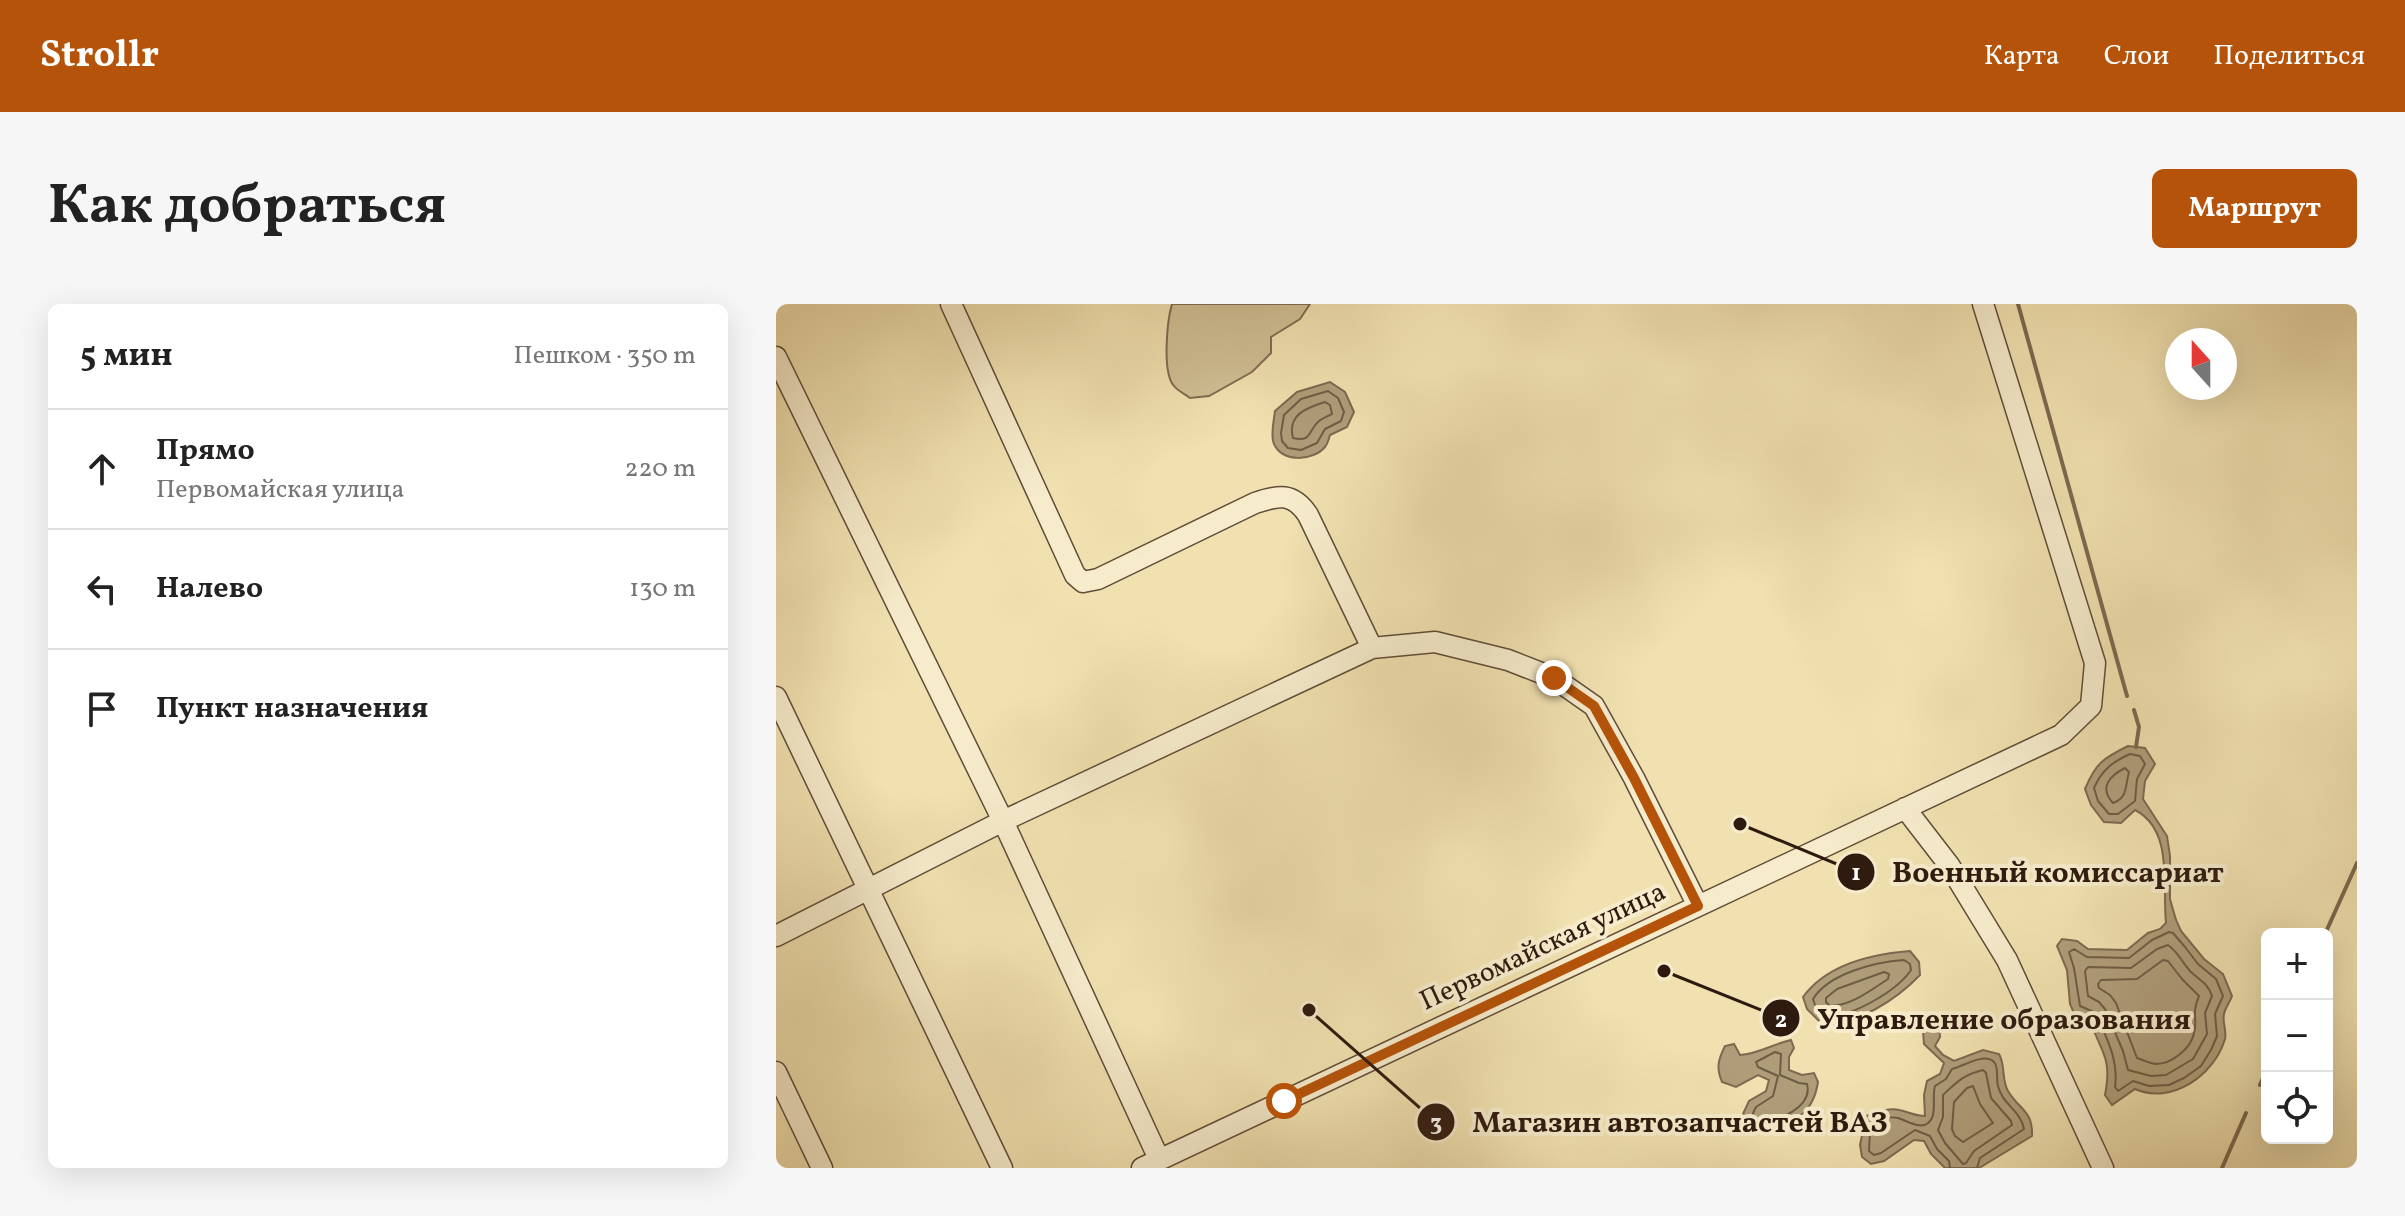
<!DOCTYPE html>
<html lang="ru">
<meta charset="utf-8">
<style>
:root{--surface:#fff;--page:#f6f6f6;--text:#222;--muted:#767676;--line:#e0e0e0;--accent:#b45309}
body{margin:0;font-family:Vollkorn,serif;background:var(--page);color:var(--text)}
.controls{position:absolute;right:24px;bottom:24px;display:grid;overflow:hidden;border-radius:12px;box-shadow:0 8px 32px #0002}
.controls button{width:72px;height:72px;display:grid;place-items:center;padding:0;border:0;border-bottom:2px solid var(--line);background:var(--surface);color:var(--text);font:40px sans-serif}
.compass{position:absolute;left:1389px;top:24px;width:72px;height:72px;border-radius:50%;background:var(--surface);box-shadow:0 8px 32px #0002;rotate:339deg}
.stop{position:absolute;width:24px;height:24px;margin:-18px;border:6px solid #b45309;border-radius:50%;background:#fff}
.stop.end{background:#b45309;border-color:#fff;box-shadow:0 2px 8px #0008}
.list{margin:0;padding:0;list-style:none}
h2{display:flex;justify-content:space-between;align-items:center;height:104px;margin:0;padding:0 32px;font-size:34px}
h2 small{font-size:26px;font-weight:400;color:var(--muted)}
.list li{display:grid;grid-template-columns:52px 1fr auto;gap:24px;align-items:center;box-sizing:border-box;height:120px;padding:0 32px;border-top:2px solid var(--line)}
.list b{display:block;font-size:30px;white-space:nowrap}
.list p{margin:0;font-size:26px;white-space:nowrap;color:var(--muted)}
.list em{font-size:26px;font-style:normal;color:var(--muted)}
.icon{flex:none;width:44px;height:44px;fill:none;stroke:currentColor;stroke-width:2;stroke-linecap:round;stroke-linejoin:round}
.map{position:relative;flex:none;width:1581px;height:864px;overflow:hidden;border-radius:12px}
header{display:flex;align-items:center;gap:48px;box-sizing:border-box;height:112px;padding:0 40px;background:var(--accent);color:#fff}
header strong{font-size:38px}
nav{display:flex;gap:44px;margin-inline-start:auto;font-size:28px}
.intro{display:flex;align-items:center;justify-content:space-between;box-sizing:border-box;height:192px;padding:0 48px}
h1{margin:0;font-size:56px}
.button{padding:20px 36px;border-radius:12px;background:var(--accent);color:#fff;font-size:28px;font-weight:700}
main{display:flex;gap:48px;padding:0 48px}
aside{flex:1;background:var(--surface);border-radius:12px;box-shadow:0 8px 32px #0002}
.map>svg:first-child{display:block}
.green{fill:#d0bf95;stroke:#806c52;stroke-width:2}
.water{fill:#af9d79;stroke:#7c694f;stroke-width:2}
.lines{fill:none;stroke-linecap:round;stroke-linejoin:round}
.shore{stroke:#6f5c44;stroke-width:2}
.stream{stroke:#7c694f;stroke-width:4}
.minor-casing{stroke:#604c37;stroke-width:23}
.minor{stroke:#f6eccc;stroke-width:20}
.route{stroke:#b45309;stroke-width:10}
.labels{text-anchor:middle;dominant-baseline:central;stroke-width:8;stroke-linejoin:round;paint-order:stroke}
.street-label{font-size:28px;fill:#2f1a0f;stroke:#f6eccc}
.leader{fill:none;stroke:#2f1a0f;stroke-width:3}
.callout-dot{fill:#2f1a0f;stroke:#f6eccc;stroke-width:3}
.mark-label{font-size:24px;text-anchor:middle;font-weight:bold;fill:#fff}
.callout-label{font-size:30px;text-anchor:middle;font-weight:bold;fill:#2f1a0f;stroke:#f6eccc;stroke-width:8;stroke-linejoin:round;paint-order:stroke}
</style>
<header>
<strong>Strollr</strong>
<nav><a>Карта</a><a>Слои</a><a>Поделиться</a></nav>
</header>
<div class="intro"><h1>Как добраться</h1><a class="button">Маршрут</a></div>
<main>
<aside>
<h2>5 мин<small>Пешком · 350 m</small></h2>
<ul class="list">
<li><svg class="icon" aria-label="ahead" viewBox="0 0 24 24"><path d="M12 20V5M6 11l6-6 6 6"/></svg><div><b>Прямо</b><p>Первомайская улица</p></div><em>220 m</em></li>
<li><svg class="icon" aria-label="left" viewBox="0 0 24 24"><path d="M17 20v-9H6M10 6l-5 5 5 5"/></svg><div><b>Налево</b></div><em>130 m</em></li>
<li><svg class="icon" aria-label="arrive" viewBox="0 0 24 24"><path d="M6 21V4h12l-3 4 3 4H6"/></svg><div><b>Пункт назначения</b></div></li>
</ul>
</aside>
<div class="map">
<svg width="1581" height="864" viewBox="0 0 1581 864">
<rect width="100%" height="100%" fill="#f1e1b0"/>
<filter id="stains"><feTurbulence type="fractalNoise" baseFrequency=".0025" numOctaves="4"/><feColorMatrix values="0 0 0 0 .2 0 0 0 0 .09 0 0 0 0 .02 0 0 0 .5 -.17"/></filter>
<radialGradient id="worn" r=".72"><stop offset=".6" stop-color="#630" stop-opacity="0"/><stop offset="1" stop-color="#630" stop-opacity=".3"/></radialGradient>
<!-- green -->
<path class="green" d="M 396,0 L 534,0 L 524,15 L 495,33 L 495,49 L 476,68 L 433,92 L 414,94 C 409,90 402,87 398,82 C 386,69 391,17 396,0 Z"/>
<!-- water -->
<path class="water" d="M 554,78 L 569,88 L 578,108 L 571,123 L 554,131 C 553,135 552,139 549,143 C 537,157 507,159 498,140 C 494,131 498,117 499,107 L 521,88 Z
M 1352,442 L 1369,444 L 1379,460 L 1369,477 L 1367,495 L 1391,532 L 1394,552 L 1394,595 L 1400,616 L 1405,627 L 1428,655 L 1447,670 L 1456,692 C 1454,698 1449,704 1448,710 C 1446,718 1451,727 1449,735 C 1438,772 1395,801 1359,785 L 1336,801 L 1329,791 C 1337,750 1323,748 1313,712 L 1300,714 L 1294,700 L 1291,666 L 1281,642 L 1286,635 L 1301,637 L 1312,645 L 1351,646 L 1372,629 L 1384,625 L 1390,619 C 1386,582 1398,526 1359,506 L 1345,519 L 1328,518 L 1315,501 L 1309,485 C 1320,459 1326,455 1352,442 Z
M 1134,647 L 1143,658 L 1144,671 C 1119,697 1083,719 1047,721 L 1031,705 L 1027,693 C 1051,660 1096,650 1134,647 Z
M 1163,720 L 1164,733 L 1159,742 L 1167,751 L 1178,757 L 1207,746 L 1223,750 C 1230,762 1225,775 1232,787 C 1243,806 1257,806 1256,832 L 1203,864 L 1169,864 L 1155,850 L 1148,837 L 1138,836 L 1108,857 L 1095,860 L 1086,853 L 1084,841 L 1090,812 C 1100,809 1113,803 1123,806 C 1133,808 1138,812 1149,812 L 1148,791 L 1151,777 L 1164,770 L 1168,759 L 1148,740 L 1147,727 L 1155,721 Z
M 1015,736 L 1018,744 L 1013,753 L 1013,766 L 1026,771 L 1038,769 L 1042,778 C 1037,812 1013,824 980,828 L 972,821 L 967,810 L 973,797 L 990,787 L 993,776 L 982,771 L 960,783 L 946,778 C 940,764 942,756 949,742 L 958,740 L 964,751 C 982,750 997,740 1015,736 Z"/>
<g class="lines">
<!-- shore -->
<path class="shore" d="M 552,87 L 562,94 L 568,108 L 565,117 L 549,125 L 541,139 L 525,146 L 512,144 L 506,137 L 505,129 L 508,111 L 525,95 Z
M 549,98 L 554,101 L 556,110 C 554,111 545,115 543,117 C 532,126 536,139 517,134 C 511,111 530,104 549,98 Z
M 1354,450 L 1364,452 L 1369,460 L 1361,475 L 1359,497 L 1342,510 L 1333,510 L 1322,497 L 1318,484 C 1326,466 1336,458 1354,450 Z
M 1349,464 L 1353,468 C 1349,482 1352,494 1337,499 C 1323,484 1333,472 1349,464 Z
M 1393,628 L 1397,629 L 1409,643 L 1422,660 L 1440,675 L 1447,692 L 1439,710 L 1441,732 L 1435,746 L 1425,762 L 1408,774 L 1393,781 L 1373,782 L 1357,777 L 1342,787 L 1339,783 C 1343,755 1330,734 1320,709 L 1304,702 L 1298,664 L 1293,648 L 1298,645 L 1311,653 L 1353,654 L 1376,636 Z
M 1392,641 C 1402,648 1406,658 1414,667 C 1423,676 1432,679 1436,692 L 1429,709 L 1431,730 L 1417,755 L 1390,771 L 1375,772 L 1352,766 L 1347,747 L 1329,705 L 1323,698 L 1312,692 L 1309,667 L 1312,663 L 1355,664 L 1381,645 Z
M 1128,656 L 1134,660 L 1135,666 C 1121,687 1077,712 1051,713 L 1039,701 L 1037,695 C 1053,669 1100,658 1128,656 Z
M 1387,656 L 1392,657 L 1406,675 L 1423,692 C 1415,710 1422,715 1418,729 C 1415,745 1395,760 1380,760 C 1373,759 1367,756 1361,754 L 1340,699 L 1334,691 L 1323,684 L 1322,680 L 1325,676 L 1361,675 Z
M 1108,668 L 1113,670 L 1112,675 C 1095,686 1075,702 1054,702 L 1050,698 L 1050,694 L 1061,685 Z
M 999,748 L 1005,750 L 1004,771 L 1023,779 L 1031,780 C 1037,803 1003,817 983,819 L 978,816 L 977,809 L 980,803 L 997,792 L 1002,772 L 982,763 L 980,758 Z
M 1207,766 L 1210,769 L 1215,794 L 1235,817 L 1236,821 L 1198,847 L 1190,859 L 1187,860 L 1169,839 L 1162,826 L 1167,813 L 1167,791 C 1181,778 1187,771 1207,766 Z
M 1197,782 L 1204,800 L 1217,819 L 1187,838 L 1179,832 L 1176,825 L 1178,798 L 1191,784 Z
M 1174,864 L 1173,857 L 1161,845 L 1154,832 L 1139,826 L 1105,849 L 1098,851 L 1093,847 L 1094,828 L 1097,819 C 1105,815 1114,812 1122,814 C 1132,817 1149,829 1156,814 C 1160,805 1156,792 1159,782 L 1170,775 L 1176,765 C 1186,763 1208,748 1218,758 C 1223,762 1220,776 1222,782 C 1226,800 1245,807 1248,825 L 1204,854 L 1201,864"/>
<!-- stream -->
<path class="stream" d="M 1242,0 L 1351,392
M 1358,406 L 1363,423 L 1360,443
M 1549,630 L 1581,559
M 1484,781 L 1491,765
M 1446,864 L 1470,809"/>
<defs>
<path id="minor" d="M 175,0 L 299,271 L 307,278 L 322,275 L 479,199 C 502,191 517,188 532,211 L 596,344
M 0,53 L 227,517 L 383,855
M 0,393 L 226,864
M 1129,504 L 1173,561 L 1231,656 L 1327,864
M 0,632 L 227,517 L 596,344 L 659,338 L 732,356 L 778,374 L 818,402 L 858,474 L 922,602
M 0,768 L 46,864
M 366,864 L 1285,431 L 1315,402 L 1319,359 L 1207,0"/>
</defs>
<!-- minor casing -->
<use href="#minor" class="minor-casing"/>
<!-- minor -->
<use href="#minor" class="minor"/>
</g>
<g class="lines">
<!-- route -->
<path class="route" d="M 508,797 L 922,602 L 858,474 L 818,402 L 778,374"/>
</g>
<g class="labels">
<!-- street labels -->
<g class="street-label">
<text transform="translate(767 643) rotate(-25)">Первомайская улица</text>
</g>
</g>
<!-- callouts -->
<path class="leader" d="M964 520L1080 568M888 667L1005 714M533 706L660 818"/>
<g class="callout-dot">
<circle cx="964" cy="520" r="8"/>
<circle cx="888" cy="667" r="8"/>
<circle cx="533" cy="706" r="8"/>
<circle cx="1080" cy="568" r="20"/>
<circle cx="1005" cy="714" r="20"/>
<circle cx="660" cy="818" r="20"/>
</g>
<g class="mark-label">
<text x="1080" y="576">1</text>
<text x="1005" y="723">2</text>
<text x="660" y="826">3</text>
</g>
<g class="callout-label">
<text x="1282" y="578">Военный комиссариат</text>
<text x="1228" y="725">Управление образования</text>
<text x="904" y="828">Магазин автозапчастей ВАЗ</text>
</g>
<rect width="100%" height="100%" filter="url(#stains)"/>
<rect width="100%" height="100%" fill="url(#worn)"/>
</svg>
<div class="controls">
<button>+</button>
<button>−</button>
<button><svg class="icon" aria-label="locate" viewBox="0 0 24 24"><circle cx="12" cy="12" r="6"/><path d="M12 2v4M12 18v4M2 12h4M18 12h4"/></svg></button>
</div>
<svg class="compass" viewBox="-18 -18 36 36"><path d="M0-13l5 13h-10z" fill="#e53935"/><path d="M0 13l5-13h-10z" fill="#767676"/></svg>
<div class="stop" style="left:508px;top:797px"></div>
<div class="stop end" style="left:778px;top:374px"></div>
</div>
</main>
